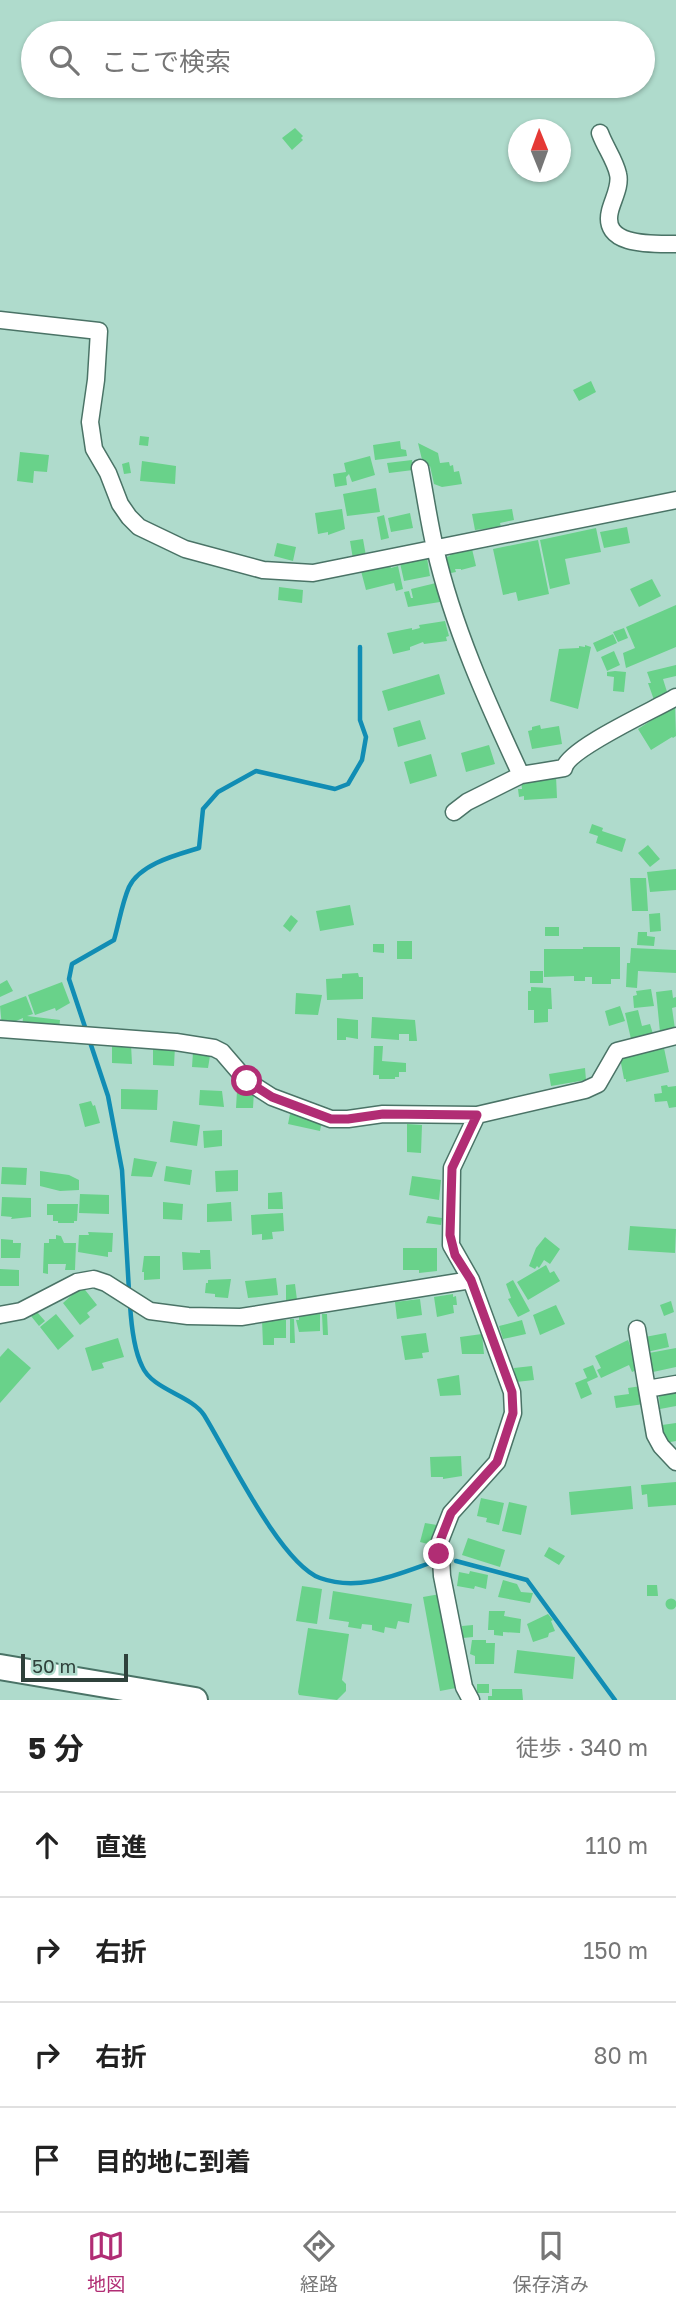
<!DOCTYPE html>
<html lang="ja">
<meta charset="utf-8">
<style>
:root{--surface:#fff;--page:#f2f2f2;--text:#222;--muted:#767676;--line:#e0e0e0;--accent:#b12d74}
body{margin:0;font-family:"Golos Text","Noto Sans JP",sans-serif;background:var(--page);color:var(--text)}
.compass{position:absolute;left:508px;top:119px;width:63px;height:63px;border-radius:50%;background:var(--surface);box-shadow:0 2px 5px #0004;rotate:359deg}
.scale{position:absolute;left:21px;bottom:18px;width:107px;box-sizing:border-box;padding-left:7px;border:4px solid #2f413b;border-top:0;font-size:19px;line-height:24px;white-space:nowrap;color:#2f413b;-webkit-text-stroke:5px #afdbcc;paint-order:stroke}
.stop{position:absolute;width:21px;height:21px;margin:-16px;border:5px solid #b12d74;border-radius:50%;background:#fff}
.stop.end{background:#b12d74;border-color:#fff;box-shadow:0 2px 7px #0008}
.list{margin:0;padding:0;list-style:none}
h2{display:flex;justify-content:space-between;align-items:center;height:91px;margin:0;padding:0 28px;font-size:30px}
h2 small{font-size:23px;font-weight:400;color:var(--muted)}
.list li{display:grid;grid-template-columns:46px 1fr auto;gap:21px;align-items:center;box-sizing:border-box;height:105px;padding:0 28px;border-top:2px solid var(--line)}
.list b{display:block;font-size:26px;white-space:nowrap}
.list em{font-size:23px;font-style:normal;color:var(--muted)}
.icon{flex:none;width:38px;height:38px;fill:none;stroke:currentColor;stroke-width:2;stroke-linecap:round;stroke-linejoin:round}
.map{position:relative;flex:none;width:676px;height:1700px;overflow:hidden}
.search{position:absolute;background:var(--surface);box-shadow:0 2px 5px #0004;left:21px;right:21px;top:21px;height:77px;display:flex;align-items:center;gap:18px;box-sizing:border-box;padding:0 24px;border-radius:38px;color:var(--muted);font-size:26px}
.sheet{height:511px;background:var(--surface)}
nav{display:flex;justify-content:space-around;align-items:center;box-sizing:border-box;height:98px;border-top:2px solid var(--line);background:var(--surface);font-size:19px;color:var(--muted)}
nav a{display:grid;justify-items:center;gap:4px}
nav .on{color:var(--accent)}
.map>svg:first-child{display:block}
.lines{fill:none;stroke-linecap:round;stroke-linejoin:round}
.stream{stroke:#118db4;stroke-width:4.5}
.building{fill:#69d28a}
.minor-casing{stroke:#4a7366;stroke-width:19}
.primary-casing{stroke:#4a7366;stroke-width:28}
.minor{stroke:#fff;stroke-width:16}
.primary{stroke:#fff;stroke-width:24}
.route{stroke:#b12d74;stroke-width:9}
</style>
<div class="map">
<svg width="676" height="1700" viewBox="0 0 676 1700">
<rect width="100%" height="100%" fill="#afdbcc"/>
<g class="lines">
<!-- stream -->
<path class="stream" d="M 86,1030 L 69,979 L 72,964 L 114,940 C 119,923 122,903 129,887 C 140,864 176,855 199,848 L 203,809 L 218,792 L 256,771 L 335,789 L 348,784 L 362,760 L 366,737 L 360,720 L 360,647
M 89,1039 L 108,1096 L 122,1170 L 129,1291
M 130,1304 C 131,1321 134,1350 142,1366 C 152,1390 191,1395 204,1415 C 227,1452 280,1563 320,1578 C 359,1592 396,1575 433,1562
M 456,1561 L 527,1580 L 615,1700"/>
</g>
<!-- building -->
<path class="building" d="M 295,128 L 303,136 L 301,138 L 303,140 L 292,150 L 282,138 Z
M 591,381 L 596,392 L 579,401 L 573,390 Z
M 140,436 L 149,437 L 148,446 L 139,445 Z
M 400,441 L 401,449 L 406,450 L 407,456 L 375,460 L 373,445 Z
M 418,443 L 438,453 L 440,463 L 449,462 L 450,466 L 453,465 L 454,472 L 459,471 L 462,484 L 442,487 L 434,484 L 430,466 L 424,468 Z
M 20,452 L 49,455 L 47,472 L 34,471 L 33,483 L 17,481 Z
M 370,456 L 375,475 L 352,482 L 349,474 L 346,477 L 347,485 L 335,487 L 333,474 L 346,472 L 344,463 Z
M 412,460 L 413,470 L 389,473 L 387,463 Z
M 142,461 L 176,466 L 175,484 L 140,481 Z
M 129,462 L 131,473 L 124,474 L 122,464 Z
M 376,488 L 380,512 L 347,516 L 343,494 Z
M 342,509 L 345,529 L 328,535 L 328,532 L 318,534 L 315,513 Z
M 512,509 L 514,520 L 500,523 L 501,527 L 475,530 L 472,514 Z
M 410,513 L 413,528 L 391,532 L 388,518 Z
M 384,515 L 389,538 L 381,540 L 377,517 Z
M 627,527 L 630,543 L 604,548 L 600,532 Z
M 596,528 L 601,552 L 565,559 L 570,584 L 550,589 L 540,540 Z
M 363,539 L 366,556 L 353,559 L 350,541 Z
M 538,540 L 549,594 L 518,601 L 516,592 L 503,595 L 493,549 Z
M 277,543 L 296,547 L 293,561 L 274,556 Z
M 472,549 L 476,566 L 461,570 L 461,569 L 455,569 L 456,572 L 446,574 L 442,558 L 450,556 L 449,553 Z
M 427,558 L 430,576 L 404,581 L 400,563 Z
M 390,565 L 391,568 L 398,566 L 403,589 L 396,591 L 394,583 L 366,590 L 361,571 Z
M 652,579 L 661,596 L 639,607 L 630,589 Z
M 436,583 L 440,602 L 408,607 L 404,592 L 409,591 L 411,598 L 413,598 L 411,589 Z
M 279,587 L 303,590 L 302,603 L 278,600 Z
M 676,605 L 676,647 L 626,668 L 623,653 L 635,648 L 626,627 Z
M 445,621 L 449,636 L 446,637 L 447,641 L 424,644 L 423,642 L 410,647 L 410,650 L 393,654 L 387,633 L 412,628 L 412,630 L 420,628 L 419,625 Z
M 624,628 L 628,638 L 618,642 L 613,632 Z
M 613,634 L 617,643 L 597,652 L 593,643 Z
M 585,645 L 591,647 L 578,709 L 550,701 L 559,649 L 579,648 L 579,646 L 585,647 Z
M 614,651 L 620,665 L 607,671 L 601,657 Z
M 676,665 L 676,676 L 663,679 L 668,695 L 654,700 L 648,683 L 651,683 L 647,672 Z
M 615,671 L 626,672 L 624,692 L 613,691 L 614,677 L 607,676 L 607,672 Z
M 439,674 L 445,694 L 388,711 L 382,691 Z
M 675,705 L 676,736 L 673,738 L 672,737 L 651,750 L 638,729 Z
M 420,720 L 426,739 L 398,747 L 393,728 Z
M 540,725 L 541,729 L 559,726 L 562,744 L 532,749 L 528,731 L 532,730 L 532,727 Z
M 489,745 L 495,764 L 466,772 L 461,753 Z
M 431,754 L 437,776 L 410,784 L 404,762 Z
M 556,776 L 557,798 L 524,800 L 524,796 L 519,797 L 518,789 L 522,789 L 521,780 Z
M 592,824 L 603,828 L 602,831 L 626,839 L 622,852 L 596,843 L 598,836 L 589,833 Z
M 648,845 L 660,859 L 650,867 L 638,853 Z
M 676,869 L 676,890 L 650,892 L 647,872 Z
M 630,878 L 646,878 L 648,911 L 632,911 Z
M 350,905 L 354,925 L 320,931 L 316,911 Z
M 660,913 L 661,931 L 650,932 L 649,914 Z
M 291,915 L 298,921 L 290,932 L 283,926 Z
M 545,927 L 559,927 L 559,936 L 545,936 Z
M 638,932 L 647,932 L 647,936 L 655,937 L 654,946 L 637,945 Z
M 397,941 L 412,941 L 412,959 L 397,959 Z
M 373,944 L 384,944 L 384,953 L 373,952 Z
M 583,947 L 620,947 L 620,979 L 611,979 L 611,984 L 592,984 L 592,977 L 585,977 L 585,981 L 574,981 L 574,976 L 544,977 L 544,949 L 583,949 Z
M 631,948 L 676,950 L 676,973 L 638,971 L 637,988 L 626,987 L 627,963 L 630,963 Z
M 530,971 L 543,971 L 543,983 L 530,983 Z
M 358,973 L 359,977 L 363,977 L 363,999 L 327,1000 L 326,979 L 342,978 L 342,974 Z
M 7,980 L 13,991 L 0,997 L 0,984 Z
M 62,982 L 70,1003 L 56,1011 L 55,1008 L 35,1015 L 28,995 Z
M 531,987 L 551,988 L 552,1009 L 548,1009 L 548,1022 L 534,1023 L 534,1010 L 528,1010 L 528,991 L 531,991 Z
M 651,989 L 654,1006 L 634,1008 L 633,996 L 637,995 L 636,991 Z
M 672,990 L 673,998 L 676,997 L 676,1007 L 672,1008 L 675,1029 L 660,1032 L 656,992 Z
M 296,993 L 322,995 L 318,1015 L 295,1014 Z
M 26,996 L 33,1014 L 27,1016 L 60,1020 L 59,1030 L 22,1027 L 23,1018 L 2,1027 L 0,1006 Z
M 620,1006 L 625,1021 L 609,1026 L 605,1011 Z
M 638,1010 L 642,1026 L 650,1024 L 653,1034 L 631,1039 L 625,1013 Z
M 372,1017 L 415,1020 L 417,1041 L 409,1041 L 409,1034 L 399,1034 L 399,1040 L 371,1038 Z
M 337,1018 L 358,1020 L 358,1039 L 346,1037 L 346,1040 L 337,1040 Z
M 112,1044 L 131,1044 L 132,1064 L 112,1063 Z
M 153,1046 L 175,1046 L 174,1066 L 153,1065 Z
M 374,1046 L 383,1046 L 382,1061 L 406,1063 L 406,1072 L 399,1072 L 399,1077 L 395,1077 L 395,1079 L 379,1079 L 379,1075 L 373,1075 Z
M 664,1048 L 669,1072 L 626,1082 L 626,1079 L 624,1079 L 620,1058 Z
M 193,1052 L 208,1052 L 208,1056 L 210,1056 L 208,1068 L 192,1067 Z
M 585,1068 L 586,1080 L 551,1086 L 549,1074 Z
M 667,1085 L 668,1087 L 676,1086 L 676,1107 L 669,1108 L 667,1101 L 655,1102 L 654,1094 L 662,1093 L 661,1086 Z
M 121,1089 L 158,1090 L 157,1110 L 121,1109 Z
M 200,1090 L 222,1091 L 224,1107 L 199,1105 Z
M 237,1091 L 254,1091 L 253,1108 L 236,1108 Z
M 91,1101 L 93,1106 L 95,1105 L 100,1123 L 85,1127 L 79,1104 Z
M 290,1114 L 322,1120 L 320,1131 L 288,1124 Z
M 173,1121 L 200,1125 L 197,1146 L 170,1142 Z
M 407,1124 L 422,1125 L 421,1153 L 407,1152 Z
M 222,1130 L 222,1146 L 204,1148 L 203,1131 Z
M 134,1158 L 157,1162 L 152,1177 L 131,1176 Z
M 166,1166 L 192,1170 L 190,1185 L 164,1181 Z
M 2,1167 L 27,1168 L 26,1185 L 1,1184 Z
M 238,1170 L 238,1191 L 216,1192 L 215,1171 Z
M 40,1171 L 69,1175 L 79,1180 L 79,1190 L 60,1191 L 40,1186 Z
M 412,1176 L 441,1180 L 439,1200 L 409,1195 Z
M 282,1192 L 283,1209 L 268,1209 L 268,1193 Z
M 80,1194 L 109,1195 L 109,1214 L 79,1213 Z
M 2,1197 L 31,1198 L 31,1217 L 11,1219 L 12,1217 L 1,1216 Z
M 163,1202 L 183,1204 L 182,1220 L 163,1219 Z
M 231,1202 L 232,1221 L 207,1222 L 207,1204 Z
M 47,1204 L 78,1204 L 77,1221 L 74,1221 L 74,1223 L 58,1223 L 58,1221 L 53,1221 L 53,1215 L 47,1215 Z
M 283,1213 L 284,1231 L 272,1232 L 273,1239 L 262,1240 L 262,1234 L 252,1235 L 251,1215 Z
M 428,1216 L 442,1218 L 441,1225 L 426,1223 Z
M 630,1226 L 676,1229 L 675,1253 L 628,1250 Z
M 88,1232 L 113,1233 L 112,1252 L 108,1252 L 108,1257 L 78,1252 L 79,1235 L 89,1235 Z
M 56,1235 L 61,1236 L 64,1243 L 76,1243 L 75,1270 L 65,1270 L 66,1264 L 48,1264 L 48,1274 L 43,1273 L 44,1243 L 49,1243 L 49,1239 L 56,1239 Z
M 545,1237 L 560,1249 L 550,1264 L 544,1260 L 539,1268 L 537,1266 L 535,1269 L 529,1266 L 536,1248 Z
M 1,1239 L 13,1240 L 13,1243 L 21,1243 L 20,1258 L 1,1258 Z
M 403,1248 L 437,1248 L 437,1271 L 419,1273 L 419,1270 L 403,1270 Z
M 200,1250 L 210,1250 L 211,1269 L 183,1270 L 182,1252 L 200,1253 Z
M 144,1256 L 160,1256 L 160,1279 L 144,1280 L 144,1272 L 142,1272 Z
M 546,1265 L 550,1273 L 554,1271 L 560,1281 L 528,1300 L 517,1282 Z
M 0,1269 L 19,1270 L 19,1286 L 0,1286 Z
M 276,1278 L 278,1295 L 248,1298 L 245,1281 Z
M 231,1279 L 228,1298 L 215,1297 L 215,1294 L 205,1293 L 206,1283 L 208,1283 L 208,1280 Z
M 513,1280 L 530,1311 L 518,1317 L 508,1299 L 511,1298 L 506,1284 Z
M 295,1284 L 297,1300 L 286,1301 L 286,1285 Z
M 82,1286 L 97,1305 L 87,1313 L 90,1317 L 80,1325 L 63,1303 Z
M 453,1294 L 453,1297 L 456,1296 L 457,1305 L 453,1305 L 454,1313 L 437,1317 L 434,1297 Z
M 420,1299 L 422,1315 L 397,1319 L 395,1302 Z
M 671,1301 L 674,1312 L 664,1316 L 660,1305 Z
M 556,1305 L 565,1324 L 540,1335 L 533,1315 Z
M 37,1312 L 45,1321 L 39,1326 L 31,1316 Z
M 56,1314 L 74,1336 L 58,1350 L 40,1327 Z
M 320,1314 L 320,1331 L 299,1332 L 296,1320 L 299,1320 L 299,1315 Z
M 322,1314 L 327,1314 L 328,1335 L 323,1335 Z
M 290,1319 L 294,1319 L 295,1343 L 290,1343 Z
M 262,1320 L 286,1320 L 286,1338 L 274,1338 L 274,1345 L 263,1345 Z
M 522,1320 L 526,1334 L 503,1339 L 499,1326 Z
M 426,1333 L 429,1352 L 422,1353 L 423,1358 L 405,1360 L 401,1336 Z
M 666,1333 L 669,1347 L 647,1352 L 645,1337 Z
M 482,1334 L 484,1354 L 462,1354 L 460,1337 Z
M 118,1338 L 124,1357 L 102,1363 L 104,1368 L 92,1371 L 85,1348 Z
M 628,1340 L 639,1369 L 632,1372 L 629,1365 L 601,1378 L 597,1370 L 601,1368 L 595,1356 Z
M 8,1348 L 31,1368 L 0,1403 L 0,1357 Z
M 676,1348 L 676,1367 L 653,1372 L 649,1353 Z
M 593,1365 L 598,1377 L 587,1382 L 592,1394 L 581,1399 L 575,1383 L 587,1378 L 583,1369 Z
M 532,1366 L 534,1380 L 516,1382 L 514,1368 Z
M 459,1375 L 461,1395 L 440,1396 L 437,1379 Z
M 641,1386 L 644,1404 L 616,1408 L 614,1396 L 629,1394 L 628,1388 Z
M 676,1392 L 676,1406 L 660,1409 L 659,1395 Z
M 676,1423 L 676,1441 L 665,1443 L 662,1425 Z
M 461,1456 L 462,1476 L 443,1479 L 443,1477 L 431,1477 L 430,1457 Z
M 676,1482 L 676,1505 L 648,1507 L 647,1494 L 642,1495 L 641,1485 Z
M 631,1486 L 633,1509 L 571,1515 L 569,1492 Z
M 481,1498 L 504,1503 L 499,1525 L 486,1522 L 487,1518 L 477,1516 Z
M 509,1502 L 527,1506 L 521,1535 L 502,1531 Z
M 425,1523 L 437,1525 L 432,1545 L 420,1542 Z
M 468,1538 L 505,1550 L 500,1567 L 462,1555 Z
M 549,1547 L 565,1556 L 559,1565 L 544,1556 Z
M 470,1571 L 488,1575 L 486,1589 L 475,1586 L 474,1589 L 457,1586 L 459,1572 L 469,1574 Z
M 503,1580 L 517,1584 L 521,1592 L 533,1593 L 530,1603 L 498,1597 Z
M 647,1585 L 657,1585 L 658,1596 L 647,1596 Z
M 302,1586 L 322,1589 L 317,1624 L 296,1621 Z
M 333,1591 L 412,1604 L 409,1623 L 398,1621 L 396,1629 L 385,1627 L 384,1633 L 372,1630 L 372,1625 L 362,1624 L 361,1629 L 348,1627 L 349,1622 L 329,1619 Z
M 440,1594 L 456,1688 L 440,1691 L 423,1597 Z
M665.5 1604a5.5 5.5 0 1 1 11 0a5.5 5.5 0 1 1-11 0Z
M 489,1611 L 505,1611 L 504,1616 L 521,1619 L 520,1633 L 503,1632 L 503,1636 L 494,1635 L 494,1630 L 488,1630 Z
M 548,1614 L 553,1620 L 551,1621 L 555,1631 L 549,1633 L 548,1637 L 533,1642 L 527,1624 Z
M 473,1625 L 473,1637 L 463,1638 L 462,1626 Z
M 308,1628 L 349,1634 L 342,1680 L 346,1684 L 346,1691 L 337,1700 L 299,1695 L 298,1692 Z
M 472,1640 L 486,1640 L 486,1643 L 495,1643 L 494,1664 L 475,1664 L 475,1656 L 470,1654 Z
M 517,1650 L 575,1657 L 573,1679 L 514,1673 Z
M 477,1684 L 489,1684 L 489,1693 L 477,1693 Z
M 492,1689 L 522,1689 L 523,1700 L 488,1700 L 488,1696 L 492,1696 Z"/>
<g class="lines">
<defs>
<path id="minor" d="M 600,133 C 605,147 615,160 618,174 C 621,186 613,199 610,211 C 601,247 653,244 676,244
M 0,320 L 99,331 L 96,380 L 90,422 L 94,449 L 108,473 L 120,504 L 129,517 L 139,527 L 185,549 L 263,570 L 313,573 L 676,500
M 420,468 C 425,495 429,522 435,548 C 453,627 487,702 521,775 L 564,768 C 569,748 654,710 676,697
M 454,812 L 467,802 L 521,775
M 0,1029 L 176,1042 L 214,1048 L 222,1052 L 247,1081 L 272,1097 L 331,1119 L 348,1119 L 383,1114 L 477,1115
M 0,1315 L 21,1311 L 77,1282 L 94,1279 L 106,1283 L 150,1311 L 188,1316 L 241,1317 L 471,1280 L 451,1245 L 452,1168 L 477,1115 L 585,1090 L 598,1084 L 617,1051 L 676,1036
M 637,1329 L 647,1389 L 676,1384
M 647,1389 L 655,1435 L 661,1446 L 676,1462
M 471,1700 L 464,1687 L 442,1576 L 440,1541 L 451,1513 L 497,1462 L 513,1413 L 512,1392 L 471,1280"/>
<path id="primary" d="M 0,1667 L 195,1700"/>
</defs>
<!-- minor casing -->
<use href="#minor" class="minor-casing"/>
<!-- primary casing -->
<use href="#primary" class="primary-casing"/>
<!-- minor -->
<use href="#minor" class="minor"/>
<!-- primary -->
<use href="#primary" class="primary"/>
</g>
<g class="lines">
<!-- route -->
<path class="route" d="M 247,1081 L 272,1097 L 331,1119 L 348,1119 L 383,1114 L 477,1115 L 452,1168 L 450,1235 L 455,1255 L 471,1280 L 512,1392 L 513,1413 L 497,1462 L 451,1513 L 440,1541 L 439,1554"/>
</g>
</svg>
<svg class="compass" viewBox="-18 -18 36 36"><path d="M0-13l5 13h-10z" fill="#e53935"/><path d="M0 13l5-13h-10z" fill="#767676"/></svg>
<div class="scale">50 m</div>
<div class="stop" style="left:247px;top:1081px"></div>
<div class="stop end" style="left:439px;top:1554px"></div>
<div class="search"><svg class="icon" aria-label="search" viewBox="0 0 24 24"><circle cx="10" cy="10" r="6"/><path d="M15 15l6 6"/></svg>ここで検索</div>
</div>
<section class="sheet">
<h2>5 分<small>徒歩 · 340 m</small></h2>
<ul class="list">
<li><svg class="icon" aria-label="ahead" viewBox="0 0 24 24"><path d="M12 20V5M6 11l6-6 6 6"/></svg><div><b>直進</b></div><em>110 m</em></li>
<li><svg class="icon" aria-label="right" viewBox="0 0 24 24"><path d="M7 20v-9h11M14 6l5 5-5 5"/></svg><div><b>右折</b></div><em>150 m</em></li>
<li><svg class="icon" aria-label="right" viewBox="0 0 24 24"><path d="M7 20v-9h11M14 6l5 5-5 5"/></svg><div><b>右折</b></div><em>80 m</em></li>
<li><svg class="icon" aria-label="arrive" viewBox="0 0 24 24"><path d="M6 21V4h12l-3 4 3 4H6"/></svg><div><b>目的地に到着</b></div></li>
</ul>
</section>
<nav>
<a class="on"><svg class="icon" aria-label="map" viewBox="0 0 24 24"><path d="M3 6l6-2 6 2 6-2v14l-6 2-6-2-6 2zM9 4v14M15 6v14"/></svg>地図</a>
<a><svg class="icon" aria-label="directions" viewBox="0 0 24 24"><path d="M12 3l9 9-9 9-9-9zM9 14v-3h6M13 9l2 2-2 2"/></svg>経路</a>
<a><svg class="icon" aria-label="saved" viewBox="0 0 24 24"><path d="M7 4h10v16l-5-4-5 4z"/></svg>保存済み</a>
</nav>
